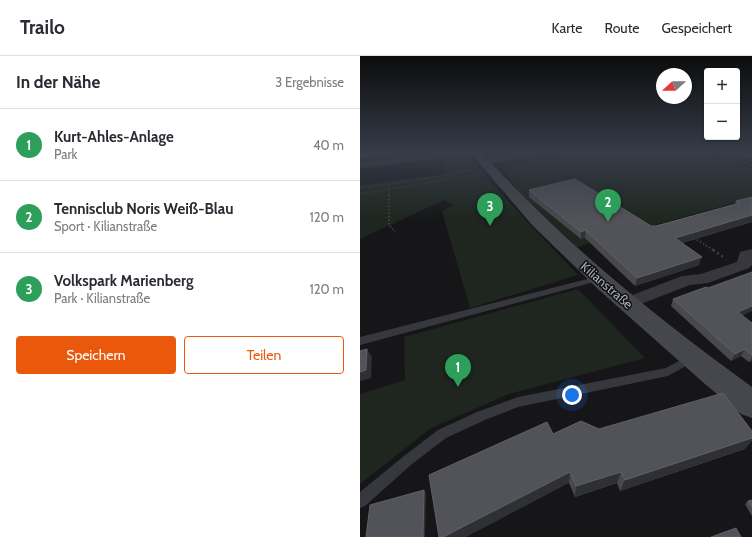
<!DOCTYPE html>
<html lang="de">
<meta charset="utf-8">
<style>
:root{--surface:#fff;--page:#f2f2f3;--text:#2b2b33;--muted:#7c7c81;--line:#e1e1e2;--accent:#ea580c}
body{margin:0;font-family:Cabin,sans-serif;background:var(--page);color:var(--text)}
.controls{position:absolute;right:12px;top:12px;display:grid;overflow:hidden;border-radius:4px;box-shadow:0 1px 3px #0004}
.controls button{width:36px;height:36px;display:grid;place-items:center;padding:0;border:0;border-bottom:1px solid var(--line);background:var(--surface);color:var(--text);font:20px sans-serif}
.compass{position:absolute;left:296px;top:12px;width:36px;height:36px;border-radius:50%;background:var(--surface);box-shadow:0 1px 3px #0004;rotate:249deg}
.you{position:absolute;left:212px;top:339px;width:14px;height:14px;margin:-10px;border:3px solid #fff;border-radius:50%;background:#1a73e8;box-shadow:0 0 0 6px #1a73e833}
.badge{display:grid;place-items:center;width:26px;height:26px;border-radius:50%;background:var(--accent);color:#fff;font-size:13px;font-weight:700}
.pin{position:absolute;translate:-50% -33px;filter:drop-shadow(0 1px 2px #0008)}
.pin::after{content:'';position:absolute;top:21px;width:14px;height:12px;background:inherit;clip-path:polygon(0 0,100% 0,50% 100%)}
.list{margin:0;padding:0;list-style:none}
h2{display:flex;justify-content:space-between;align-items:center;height:52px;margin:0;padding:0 16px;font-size:17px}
h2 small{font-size:13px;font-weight:400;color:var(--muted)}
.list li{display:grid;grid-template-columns:26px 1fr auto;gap:12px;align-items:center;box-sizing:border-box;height:72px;padding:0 16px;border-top:1px solid var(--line)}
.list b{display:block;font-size:15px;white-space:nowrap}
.list p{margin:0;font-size:13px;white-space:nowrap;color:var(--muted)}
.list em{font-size:13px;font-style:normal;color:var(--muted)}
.actions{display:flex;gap:8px;padding:12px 16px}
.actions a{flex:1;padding:9px 0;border:1px solid var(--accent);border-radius:4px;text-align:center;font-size:14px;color:var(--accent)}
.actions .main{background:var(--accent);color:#fff}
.map{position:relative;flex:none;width:392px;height:481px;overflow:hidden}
header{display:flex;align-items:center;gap:24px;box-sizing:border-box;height:56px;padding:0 20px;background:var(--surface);border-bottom:1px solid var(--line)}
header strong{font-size:19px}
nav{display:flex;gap:22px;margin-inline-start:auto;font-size:14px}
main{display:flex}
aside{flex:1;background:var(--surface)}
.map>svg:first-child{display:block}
.green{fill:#1e261f}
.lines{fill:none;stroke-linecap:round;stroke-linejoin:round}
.path-far2{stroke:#3d3f44;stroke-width:1.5;stroke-dasharray:1 1.5;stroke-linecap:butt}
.path-far1{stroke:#3d3f44;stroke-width:2;stroke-dasharray:1.5 2;stroke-linecap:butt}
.path{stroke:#3d3f44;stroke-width:2.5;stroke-dasharray:2 3;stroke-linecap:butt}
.lane{fill:#37383d;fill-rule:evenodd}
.street{fill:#37383d;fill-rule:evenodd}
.secondary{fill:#45474d;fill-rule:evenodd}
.rail{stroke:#4a4c52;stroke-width:1.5;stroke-dasharray:3 2.5;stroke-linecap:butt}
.wall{fill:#47494d}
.shaded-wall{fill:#2f3033}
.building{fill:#525359;stroke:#5f6168}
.labels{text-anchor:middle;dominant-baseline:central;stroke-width:3;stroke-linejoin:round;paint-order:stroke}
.street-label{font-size:13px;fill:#a8adb8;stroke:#111113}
</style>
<header>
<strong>Trailo</strong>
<nav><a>Karte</a><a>Route</a><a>Gespeichert</a></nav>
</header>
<main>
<aside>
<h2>In der Nähe<small>3 Ergebnisse</small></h2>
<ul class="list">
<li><span class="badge" style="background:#2e9e5b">1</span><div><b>Kurt-Ahles-Anlage</b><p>Park</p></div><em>40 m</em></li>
<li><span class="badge" style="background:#2e9e5b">2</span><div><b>Tennisclub Noris Weiß-Blau</b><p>Sport · Kilianstraße</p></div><em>120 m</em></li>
<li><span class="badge" style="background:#2e9e5b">3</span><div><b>Volkspark Marienberg</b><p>Park · Kilianstraße</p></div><em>120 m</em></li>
</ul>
<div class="actions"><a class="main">Speichern</a><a>Teilen</a></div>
</aside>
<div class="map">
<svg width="392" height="481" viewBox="0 0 392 481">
<rect width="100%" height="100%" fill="#161618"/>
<!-- green -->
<path class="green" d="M 207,96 L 351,96 L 392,112 L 392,142 L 217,191 L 161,139 L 141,110 Z
M 103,98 L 109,99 L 132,128 L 218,219 L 110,252 L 82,155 L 94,149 L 84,144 L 0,183 L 0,129 L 85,118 L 81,101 Z
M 218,233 L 285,302 L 149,338 L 71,372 L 0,428 L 0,338 L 45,324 L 44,281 Z"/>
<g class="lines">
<!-- path-far2 -->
<path class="path-far2" d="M 189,98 L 197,96
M 29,128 L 29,140
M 0,132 L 75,121 L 115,113
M 0,138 L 120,118"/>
<!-- path-far1 -->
<path class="path-far1" d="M 29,139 L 29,169 L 35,176
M 334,182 L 355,195"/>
<!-- path -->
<path class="path" d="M 353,194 L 365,202"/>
<!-- lane -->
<path class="lane" d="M 239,220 L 243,222 L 242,224 L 0,289 L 0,281 Z
M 330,299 L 333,300 L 335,303 L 333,306 L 308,320 L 158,351 L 125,364 L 86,382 L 52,408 L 5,450 L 0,452 L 0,436 L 44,400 L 78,374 L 117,356 L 158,341 L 306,312 Z"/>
<!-- street -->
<path class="street" d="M 83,96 L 110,96 L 106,99 L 0,112 L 0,106 Z
M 164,96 L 183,96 L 179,99 L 124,109 L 119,106 L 124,103 Z
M 392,193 L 392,209 L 389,212 L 348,227 L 330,229 L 268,253 L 262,251 L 259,247 L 262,243 L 322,220 L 341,218 L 377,206 L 380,196 Z"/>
<!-- secondary -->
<path class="secondary" d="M 110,96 L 121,96 C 204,187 293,259 392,331 L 392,362 L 381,358 L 345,328 L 239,234 L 172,169 Z"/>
<!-- rail -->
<path class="rail" d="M 359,96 L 392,109"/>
</g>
<!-- wall -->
<path class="wall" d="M 223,96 L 228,96 L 228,99 Z
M 371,96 L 392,96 L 392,104 Z
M 169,134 L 291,170 L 296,170 L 375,148 L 376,145 L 392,141 L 392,166 L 322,187 L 339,209 L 275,230 L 225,182 L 221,183 L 169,141 Z
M 313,243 L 382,260 L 392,267 L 392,305 L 389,306 L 381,300 L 371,305 L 311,250 Z
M 239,373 L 385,393 L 260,435 L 257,427 L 215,441 L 209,427 L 193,378 Z
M 392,444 L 392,460 L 385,448 L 388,445 Z"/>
<!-- shaded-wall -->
<path class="shaded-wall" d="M 38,96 L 67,96 L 0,105 L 0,101 Z
M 392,159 L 392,166 L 313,190 L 315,182 Z
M 225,174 L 225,182 L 221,183 L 221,176 Z
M 342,201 L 339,209 L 275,230 L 277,222 Z
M 392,250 L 392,255 L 375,263 L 378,256 Z
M 7,293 L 12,301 L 11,322 L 0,325 L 0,316 Z
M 385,293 L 381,300 L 371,305 L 375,298 Z
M 392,301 L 392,305 L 389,306 Z
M 392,382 L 392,385 L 385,393 L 260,435 L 265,424 Z
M 210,416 L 209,427 L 106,481 L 83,481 Z
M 261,416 L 257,427 L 215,441 L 216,430 Z
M 64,434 L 66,437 L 65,481 L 63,481 Z"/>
<!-- building -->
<path class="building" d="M 0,96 L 38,96 L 0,101 Z
M 384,96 L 392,96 L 392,99 Z
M 215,123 L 291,170 L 296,170 L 380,147 L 376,145 L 392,141 L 392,159 L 315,182 L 342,201 L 277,222 L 225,174 L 221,176 L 169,134 Z
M 392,216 L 392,250 L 378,256 L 392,267 L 392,299 L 385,293 L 375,298 L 313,243 L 346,231 L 348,232 Z
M 7,293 L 6,314 L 0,316 L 0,295 Z
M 363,337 L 392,375 L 392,382 L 265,424 L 261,416 L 216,430 L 210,416 L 83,481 L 79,481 L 69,419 L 187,366 L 193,378 L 221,365 L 239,373 Z
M 64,434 L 63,481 L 6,481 L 10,449 Z
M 392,444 L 392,451 L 388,445 Z
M 376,472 L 381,481 L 351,481 Z"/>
<!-- sky -->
<linearGradient id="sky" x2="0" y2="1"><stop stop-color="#0c0c0d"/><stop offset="0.59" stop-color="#363c48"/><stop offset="1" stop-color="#363c48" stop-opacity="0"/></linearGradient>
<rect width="392" height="164" fill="url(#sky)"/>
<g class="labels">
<!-- street labels -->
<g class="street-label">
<text transform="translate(247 229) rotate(41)">Kilianstraße</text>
</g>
</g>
</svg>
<div class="controls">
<button>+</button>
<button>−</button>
</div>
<svg class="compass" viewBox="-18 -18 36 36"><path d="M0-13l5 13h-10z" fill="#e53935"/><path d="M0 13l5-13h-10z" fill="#7c7c81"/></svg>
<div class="you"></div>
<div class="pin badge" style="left:98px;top:331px;background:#2e9e5b">1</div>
<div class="pin badge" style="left:248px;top:166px;background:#2e9e5b">2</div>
<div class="pin badge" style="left:130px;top:170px;background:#2e9e5b">3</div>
</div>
</main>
